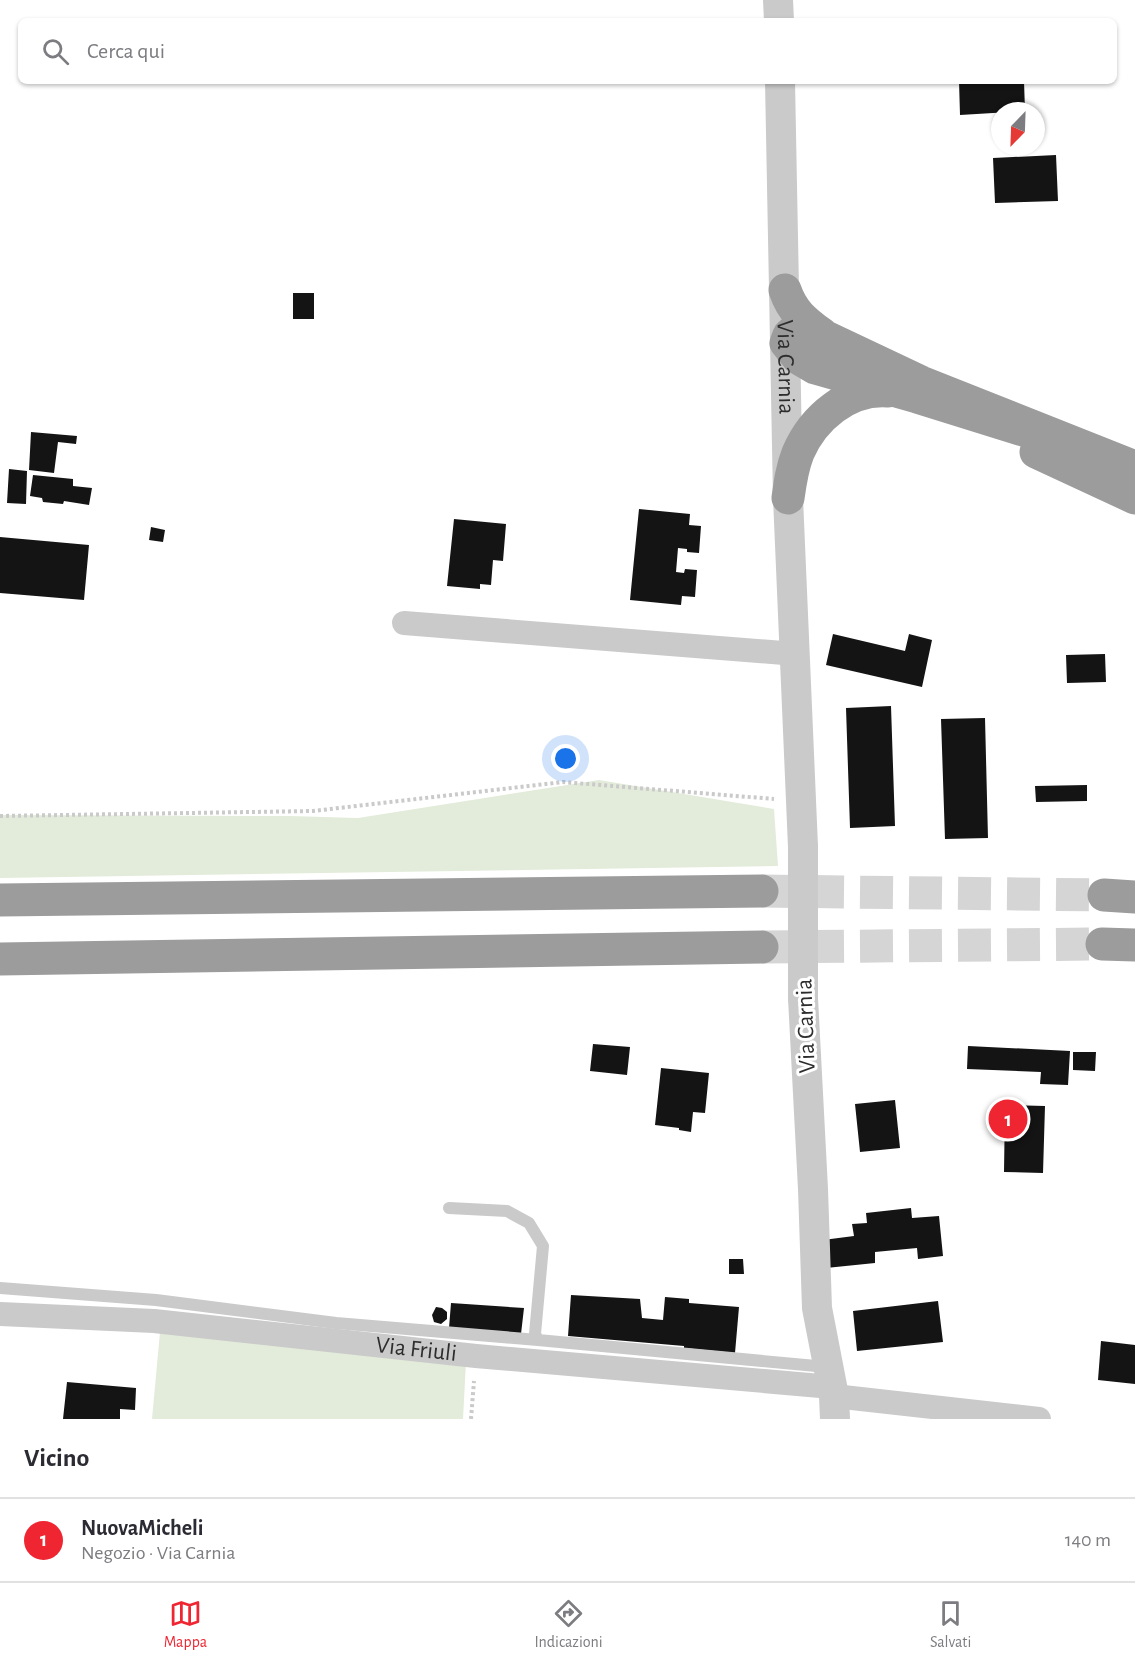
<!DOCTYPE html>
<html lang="it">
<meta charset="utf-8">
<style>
:root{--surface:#fff;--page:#f2f2f3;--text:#2b2b33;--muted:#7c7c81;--line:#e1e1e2;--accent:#ef2532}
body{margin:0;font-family:"Alegreya Sans",sans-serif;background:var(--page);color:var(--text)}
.compass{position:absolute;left:991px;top:102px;width:54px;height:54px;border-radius:50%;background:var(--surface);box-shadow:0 2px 4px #0004;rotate:203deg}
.you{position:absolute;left:566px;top:759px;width:21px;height:21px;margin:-15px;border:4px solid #fff;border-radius:50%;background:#1a73e8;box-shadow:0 0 0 9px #1a73e833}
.badge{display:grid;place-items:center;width:39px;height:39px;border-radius:50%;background:var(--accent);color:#fff;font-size:20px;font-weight:700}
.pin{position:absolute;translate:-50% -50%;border:3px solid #fff;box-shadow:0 2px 6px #0006}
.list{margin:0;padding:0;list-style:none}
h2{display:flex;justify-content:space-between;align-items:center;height:78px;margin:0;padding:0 24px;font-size:26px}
h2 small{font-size:20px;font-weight:400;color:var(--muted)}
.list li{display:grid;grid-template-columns:39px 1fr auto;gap:18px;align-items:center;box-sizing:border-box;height:84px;padding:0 24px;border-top:2px solid var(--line)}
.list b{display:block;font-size:22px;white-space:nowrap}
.list p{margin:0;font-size:20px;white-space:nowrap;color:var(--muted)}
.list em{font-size:20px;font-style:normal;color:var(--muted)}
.icon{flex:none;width:33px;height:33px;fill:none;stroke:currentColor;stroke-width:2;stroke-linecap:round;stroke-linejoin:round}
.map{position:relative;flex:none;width:1135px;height:1419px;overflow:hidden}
.search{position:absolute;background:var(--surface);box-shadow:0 2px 4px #0004;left:18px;right:18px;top:18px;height:66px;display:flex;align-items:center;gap:15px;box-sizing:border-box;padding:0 21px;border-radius:9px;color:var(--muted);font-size:22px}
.sheet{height:162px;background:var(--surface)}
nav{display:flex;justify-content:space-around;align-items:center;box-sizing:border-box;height:84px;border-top:2px solid var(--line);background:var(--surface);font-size:16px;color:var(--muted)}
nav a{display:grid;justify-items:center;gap:3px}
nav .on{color:var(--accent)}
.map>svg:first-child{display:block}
.green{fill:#e3ecda}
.building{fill:#141414}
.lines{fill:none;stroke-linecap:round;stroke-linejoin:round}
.trunk-tunnel{stroke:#d5d5d5;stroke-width:33;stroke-dasharray:33 16;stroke-linecap:butt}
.path{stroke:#cacaca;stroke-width:4;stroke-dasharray:3 3;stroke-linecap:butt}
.service{stroke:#cacaca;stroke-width:12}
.minor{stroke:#cacaca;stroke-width:24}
.tertiary{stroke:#cacaca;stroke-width:30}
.trunk{stroke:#9c9c9c;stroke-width:33}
.tertiary-bridge{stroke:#cacaca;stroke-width:30}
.labels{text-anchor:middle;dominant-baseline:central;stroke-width:6;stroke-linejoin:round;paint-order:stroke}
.street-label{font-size:24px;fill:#2d2d2d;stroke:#fff}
</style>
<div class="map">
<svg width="1135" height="1419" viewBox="0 0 1135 1419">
<rect width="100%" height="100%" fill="#fff"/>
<!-- green -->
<path class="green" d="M 599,780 L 774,809 L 778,866 L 0,878 L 0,815 L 290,816 L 358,818 Z
M 160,1332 L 466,1362 L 463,1419 L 152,1419 Z"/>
<!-- building -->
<path class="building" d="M 959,81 L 1024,81 L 1025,111 L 960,115 Z
M 1056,155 L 1058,201 L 995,203 L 993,158 Z
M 293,293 L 314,293 L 314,319 L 293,319 Z
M 31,432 L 77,436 L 76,444 L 58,442 L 54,473 L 29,470 Z
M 9,469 L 27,471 L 26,504 L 7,503 Z
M 33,475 L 73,479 L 73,486 L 92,488 L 89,505 L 64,501 L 63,504 L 43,502 L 42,498 L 30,496 Z
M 639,509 L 690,514 L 689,525 L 701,526 L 699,553 L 687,552 L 687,549 L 678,548 L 676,572 L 684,573 L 685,569 L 697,570 L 695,597 L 682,596 L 681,605 L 630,600 Z
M 454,519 L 506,524 L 503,561 L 493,560 L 491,585 L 480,584 L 480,589 L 447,586 Z
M 151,527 L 165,530 L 163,542 L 149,540 Z
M 0,537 L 89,545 L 84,600 L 0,593 Z
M 833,634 L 905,651 L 909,634 L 932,640 L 922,687 L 826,665 Z
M 1105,654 L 1106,682 L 1067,683 L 1066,655 Z
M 891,706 L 895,826 L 850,828 L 846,708 Z
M 985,718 L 988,838 L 945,839 L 941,719 Z
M 1087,785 L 1087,801 L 1036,802 L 1035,786 Z
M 593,1044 L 630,1047 L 627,1075 L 590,1071 Z
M 968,1046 L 1070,1051 L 1068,1085 L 1040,1084 L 1041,1072 L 967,1069 Z
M 1073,1052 L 1096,1052 L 1095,1071 L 1073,1070 Z
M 661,1068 L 709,1073 L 705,1113 L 693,1112 L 691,1132 L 679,1130 L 679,1128 L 655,1125 Z
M 895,1100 L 900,1148 L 860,1152 L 855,1104 Z
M 1005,1105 L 1045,1106 L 1043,1173 L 1004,1172 Z
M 911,1208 L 912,1218 L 939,1216 L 943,1256 L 918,1259 L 917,1248 L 875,1252 L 875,1263 L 826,1268 L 823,1240 L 854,1236 L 852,1224 L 867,1223 L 866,1213 Z
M 729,1259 L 743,1259 L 744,1274 L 729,1274 Z
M 571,1295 L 640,1299 L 642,1318 L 663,1320 L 665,1297 L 689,1299 L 689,1303 L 739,1307 L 735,1353 L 684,1348 L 684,1346 L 568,1336 Z
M 938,1301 L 943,1342 L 857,1351 L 853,1311 Z
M 451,1303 L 524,1308 L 521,1334 L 449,1328 Z
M 436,1307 L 442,1308 L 447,1312 L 447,1319 L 441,1324 L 434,1322 L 432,1315 Z
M 1101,1341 L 1135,1345 L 1135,1384 L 1098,1380 Z
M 67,1382 L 136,1388 L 135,1410 L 120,1409 L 120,1419 L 63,1419 Z"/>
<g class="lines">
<!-- trunk-tunnel -->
<path class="trunk-tunnel" d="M 762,891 L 1104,895
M 762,947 L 1102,944"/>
<!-- path -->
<path class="path" d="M 0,816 L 313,811 L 563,782 L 774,799
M 471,1419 L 474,1381"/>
<!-- service -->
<path class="service" d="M 449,1208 L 507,1211 L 529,1223 L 543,1246 L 535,1334 L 538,1340 L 827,1367
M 0,1288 L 156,1300 L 336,1323 L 538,1340"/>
<!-- minor -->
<g class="minor">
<path d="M 404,623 L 796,654"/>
<path id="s1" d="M 0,1314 L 154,1321 L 476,1356 L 832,1387"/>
<path d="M 834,1396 L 1039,1419"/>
</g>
<!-- tertiary -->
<g class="tertiary">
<path d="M 778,0 L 779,21"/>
<path id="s2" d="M 780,81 L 788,498 L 803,847"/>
<path d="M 803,998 L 813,1189 L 817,1308 L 834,1396 L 835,1419"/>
</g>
<!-- trunk -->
<path class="trunk" d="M 785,290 C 792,311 804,321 822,334
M 1036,452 L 1135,498
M 1100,454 L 917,397 L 815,368 L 798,358 L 786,343 L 789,335 L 795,330 L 811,330 L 921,382 L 1135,467
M 788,498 C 790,483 792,468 798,453 C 813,418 848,388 888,391
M 1104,895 L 1135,897
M 0,900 L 762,891
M 1102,944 L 1135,945
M 0,959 L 762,947"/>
<!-- tertiary-bridge -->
<path class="tertiary-bridge" d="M 803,847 L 803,998"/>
</g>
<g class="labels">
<!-- street labels -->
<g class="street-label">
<text stroke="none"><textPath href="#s2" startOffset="286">Via Carnia</textPath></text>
<text transform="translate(806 1026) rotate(-92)">Via Carnia</text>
<text stroke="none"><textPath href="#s1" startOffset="418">Via Friuli</textPath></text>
</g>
</g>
</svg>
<svg class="compass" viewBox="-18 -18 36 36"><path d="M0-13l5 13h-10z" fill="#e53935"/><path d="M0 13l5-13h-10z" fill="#7c7c81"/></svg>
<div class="you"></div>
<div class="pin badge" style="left:1008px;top:1119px">1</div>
<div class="search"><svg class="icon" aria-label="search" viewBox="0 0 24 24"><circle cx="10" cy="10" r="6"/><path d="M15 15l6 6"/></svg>Cerca qui</div>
</div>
<section class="sheet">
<h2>Vicino<small></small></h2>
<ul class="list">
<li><span class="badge">1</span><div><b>NuovaMicheli</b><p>Negozio · Via Carnia</p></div><em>140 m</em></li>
</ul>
</section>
<nav>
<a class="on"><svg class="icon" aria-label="map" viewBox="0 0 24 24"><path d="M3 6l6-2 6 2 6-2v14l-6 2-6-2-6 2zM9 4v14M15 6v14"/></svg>Mappa</a>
<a><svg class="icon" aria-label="directions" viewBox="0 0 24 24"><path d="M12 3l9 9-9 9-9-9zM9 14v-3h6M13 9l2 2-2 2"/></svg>Indicazioni</a>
<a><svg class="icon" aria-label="saved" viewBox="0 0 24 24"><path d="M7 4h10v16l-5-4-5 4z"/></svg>Salvati</a>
</nav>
